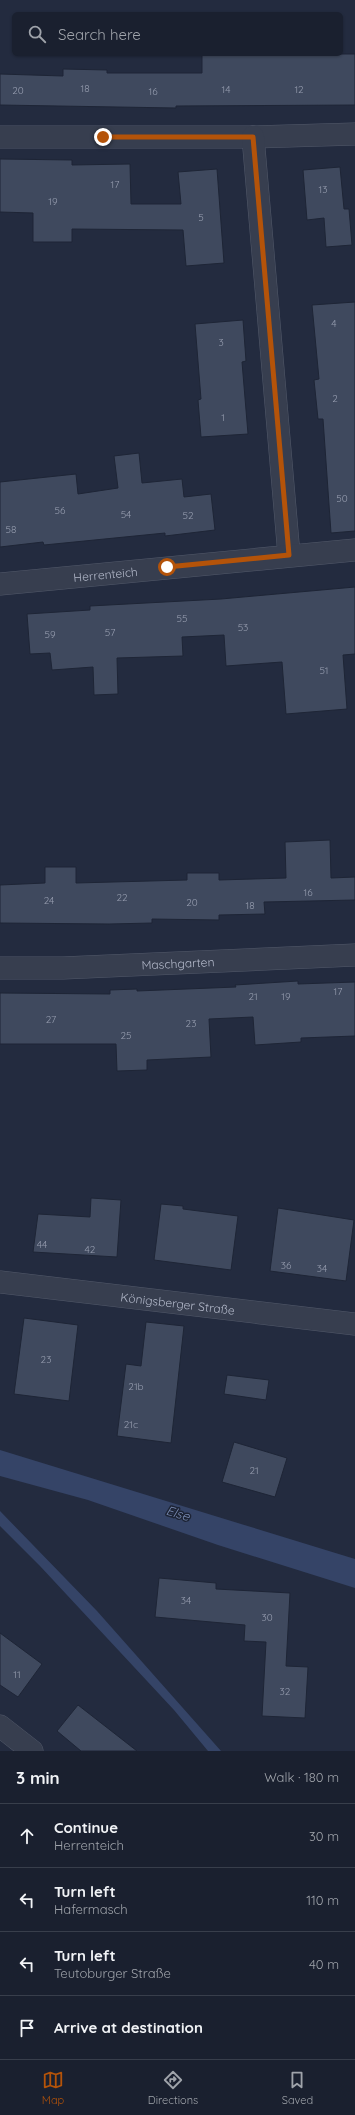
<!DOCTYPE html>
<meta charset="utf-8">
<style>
:root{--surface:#1a202f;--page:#272d3b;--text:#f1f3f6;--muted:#9fa3aa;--line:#383e4b;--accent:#b45309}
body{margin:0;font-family:Quicksand,sans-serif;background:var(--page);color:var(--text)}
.stop{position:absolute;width:12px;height:12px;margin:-9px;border:3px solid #b45309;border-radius:50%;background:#fff}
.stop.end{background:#b45309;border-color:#fff;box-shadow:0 1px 4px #0008}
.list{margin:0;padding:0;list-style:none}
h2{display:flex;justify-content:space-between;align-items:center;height:52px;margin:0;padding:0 16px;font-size:17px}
h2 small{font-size:13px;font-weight:400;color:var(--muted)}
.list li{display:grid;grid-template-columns:26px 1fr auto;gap:12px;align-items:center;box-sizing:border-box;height:64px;padding:0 16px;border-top:1px solid var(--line)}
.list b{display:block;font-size:15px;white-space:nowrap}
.list p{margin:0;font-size:13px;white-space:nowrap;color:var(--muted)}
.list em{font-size:13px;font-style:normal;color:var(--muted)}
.icon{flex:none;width:22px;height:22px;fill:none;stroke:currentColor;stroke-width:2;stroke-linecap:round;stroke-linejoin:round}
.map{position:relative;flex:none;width:355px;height:1751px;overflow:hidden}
.search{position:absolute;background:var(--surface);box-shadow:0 1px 3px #0004;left:12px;right:12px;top:12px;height:44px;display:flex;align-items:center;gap:10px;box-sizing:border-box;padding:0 14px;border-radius:6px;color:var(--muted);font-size:15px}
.sheet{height:308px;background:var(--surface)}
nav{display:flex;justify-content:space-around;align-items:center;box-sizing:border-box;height:56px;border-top:1px solid var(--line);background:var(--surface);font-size:11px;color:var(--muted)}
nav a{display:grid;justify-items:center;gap:2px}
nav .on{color:var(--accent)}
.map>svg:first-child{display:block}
.water{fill:#354467}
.building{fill:#3f495e;stroke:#1e2536}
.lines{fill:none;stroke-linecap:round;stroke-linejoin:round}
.minor-casing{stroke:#52596a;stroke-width:23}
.tertiary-casing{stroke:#52596a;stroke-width:23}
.minor{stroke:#373e4f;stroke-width:22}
.tertiary{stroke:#373e4f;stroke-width:22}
.route{stroke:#b45309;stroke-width:5}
.labels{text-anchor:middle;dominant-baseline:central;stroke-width:3;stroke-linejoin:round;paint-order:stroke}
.number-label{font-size:10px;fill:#969daf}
.street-label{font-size:12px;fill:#b3b9ca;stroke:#1c2334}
.water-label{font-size:13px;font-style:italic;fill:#798bb3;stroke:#1c2334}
</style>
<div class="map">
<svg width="355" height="1751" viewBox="0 0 355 1751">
<rect width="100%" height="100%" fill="#232b3f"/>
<!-- water -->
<path class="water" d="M 0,1450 L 355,1559 L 355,1588 L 218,1545 L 88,1500 L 0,1476 Z
M 0,1511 L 97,1611 L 221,1751 L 208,1751 L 174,1710 L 40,1566 L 0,1526 Z"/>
<!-- building -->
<path class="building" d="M 202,54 L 355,54 L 355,105 L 176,106 L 176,108 L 0,105 L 0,74 L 63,76 L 63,69 L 107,70 L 107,73 L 202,73 Z
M 0,159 L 72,160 L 72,165 L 130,164 L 131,204 L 181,204 L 178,172 L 217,169 L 224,263 L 186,266 L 183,230 L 72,229 L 72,242 L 33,242 L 33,213 L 0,212 Z
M 340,167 L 344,209 L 349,209 L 352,245 L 326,247 L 324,218 L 307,220 L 303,170 Z
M 355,302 L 355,531 L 331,533 L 323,419 L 318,419 L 314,380 L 319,379 L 312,305 Z
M 243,320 L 246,361 L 242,362 L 248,434 L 201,437 L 198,400 L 201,399 L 195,324 Z
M 139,453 L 142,483 L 182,479 L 184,497 L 211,494 L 215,530 L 165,536 L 165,533 L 44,545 L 43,542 L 0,547 L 0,482 L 76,474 L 78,494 L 118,488 L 114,456 Z
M 355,587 L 355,654 L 343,655 L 347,709 L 286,714 L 282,662 L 226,666 L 224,635 L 182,637 L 183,656 L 117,658 L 118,694 L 94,695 L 93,667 L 52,670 L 50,653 L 30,654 L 27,614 L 90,610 L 90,606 L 221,599 Z
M 330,840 L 331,878 L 355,877 L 355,900 L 264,902 L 265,914 L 219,915 L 219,920 L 152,919 L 152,923 L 109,924 L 0,923 L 0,885 L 45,883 L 45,867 L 76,867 L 76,883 L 187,880 L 187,873 L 219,873 L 219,880 L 286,878 L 285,842 Z
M 298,981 L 298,984 L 355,982 L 355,1036 L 301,1038 L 301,1042 L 255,1045 L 253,1017 L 209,1019 L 211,1057 L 147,1060 L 147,1070 L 117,1071 L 116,1044 L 0,1044 L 0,993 L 110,994 L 110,990 L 137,989 L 137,991 L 236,987 L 235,985 Z
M 91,1198 L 121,1200 L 117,1257 L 33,1252 L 38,1214 L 90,1217 Z
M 161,1204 L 183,1206 L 183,1209 L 238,1216 L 231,1270 L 154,1260 Z
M 278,1208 L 354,1220 L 346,1281 L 270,1271 Z
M 24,1318 L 78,1325 L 69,1401 L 14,1394 Z
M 146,1322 L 184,1326 L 171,1443 L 117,1436 L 126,1364 L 141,1366 Z
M 227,1375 L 269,1380 L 266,1400 L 224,1394 Z
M 234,1442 L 287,1458 L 275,1497 L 222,1482 Z
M 159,1578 L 216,1583 L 216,1589 L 290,1593 L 286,1666 L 308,1667 L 305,1718 L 262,1716 L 266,1642 L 244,1641 L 245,1625 L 155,1617 Z
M 0,1633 L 42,1664 L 18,1697 L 0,1685 Z
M 78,1705 L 137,1751 L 81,1751 L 57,1731 Z"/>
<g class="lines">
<defs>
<g id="minor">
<path d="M 0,137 L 253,137 L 355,134"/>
<path d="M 253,137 L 289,555"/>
<path id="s1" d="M 0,968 L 63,968 L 355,955"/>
<path id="s2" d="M 0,1282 L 355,1324"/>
<path d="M 0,1726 L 32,1751"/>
</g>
<g id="tertiary">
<path id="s3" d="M 0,584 L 355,550"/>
</g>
</defs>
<!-- minor casing -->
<use href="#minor" class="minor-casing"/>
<!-- tertiary casing -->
<use href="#tertiary" class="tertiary-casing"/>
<!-- minor -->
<use href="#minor" class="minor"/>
<!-- tertiary -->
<use href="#tertiary" class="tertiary"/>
</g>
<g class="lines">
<!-- route -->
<path class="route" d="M 103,137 L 253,137 L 289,555 L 167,567"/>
</g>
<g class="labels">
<!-- number labels -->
<g class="number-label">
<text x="85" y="88">18</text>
<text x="226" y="89">14</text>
<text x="299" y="89">12</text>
<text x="18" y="90">20</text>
<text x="153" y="91">16</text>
<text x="115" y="184">17</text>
<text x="323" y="189">13</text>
<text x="53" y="201">19</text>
<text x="201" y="217">5</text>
<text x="334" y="323">4</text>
<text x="221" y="342">3</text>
<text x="335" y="398">2</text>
<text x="223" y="417">1</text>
<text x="342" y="498">50</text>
<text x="60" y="510">56</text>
<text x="126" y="514">54</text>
<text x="188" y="515">52</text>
<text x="11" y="529">58</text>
<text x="182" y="618">55</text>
<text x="243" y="627">53</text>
<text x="110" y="632">57</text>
<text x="50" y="634">59</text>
<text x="324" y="670">51</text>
<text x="308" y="892">16</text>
<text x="122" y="897">22</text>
<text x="49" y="900">24</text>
<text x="192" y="902">20</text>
<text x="250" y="905">18</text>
<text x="338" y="991">17</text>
<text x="253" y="996">21</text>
<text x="286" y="996">19</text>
<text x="51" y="1019">27</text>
<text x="191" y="1023">23</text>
<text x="126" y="1035">25</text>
<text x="42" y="1244">44</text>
<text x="90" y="1249">42</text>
<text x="286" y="1265">36</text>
<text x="322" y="1268">34</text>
<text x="46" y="1359">23</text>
<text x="136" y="1386">21b</text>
<text x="131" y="1424">21c</text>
<text x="254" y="1470">21</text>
<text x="186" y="1600">34</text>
<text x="267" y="1617">30</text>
<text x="17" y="1674">11</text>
<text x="285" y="1691">32</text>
</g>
<!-- street labels -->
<g class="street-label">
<text stroke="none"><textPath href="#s3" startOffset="106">Herrenteich</textPath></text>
<text stroke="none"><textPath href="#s1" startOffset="178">Maschgarten</textPath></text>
<text stroke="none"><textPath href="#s2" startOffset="179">Königsberger Straße</textPath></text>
</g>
<!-- water labels -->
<g class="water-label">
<text transform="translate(178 1513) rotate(17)">Else</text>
</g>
</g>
</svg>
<div class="stop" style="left:167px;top:567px"></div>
<div class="stop end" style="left:103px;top:137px"></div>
<div class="search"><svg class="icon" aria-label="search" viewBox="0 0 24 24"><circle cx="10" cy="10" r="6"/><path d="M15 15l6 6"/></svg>Search here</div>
</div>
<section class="sheet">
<h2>3 min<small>Walk · 180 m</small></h2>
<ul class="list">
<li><svg class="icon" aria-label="ahead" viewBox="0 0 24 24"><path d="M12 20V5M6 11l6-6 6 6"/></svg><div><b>Continue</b><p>Herrenteich</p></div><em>30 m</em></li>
<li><svg class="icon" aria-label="left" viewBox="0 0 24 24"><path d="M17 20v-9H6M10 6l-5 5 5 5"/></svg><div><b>Turn left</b><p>Hafermasch</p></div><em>110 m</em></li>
<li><svg class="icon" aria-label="left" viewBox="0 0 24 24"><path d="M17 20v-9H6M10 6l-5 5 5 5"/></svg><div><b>Turn left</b><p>Teutoburger Straße</p></div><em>40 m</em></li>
<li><svg class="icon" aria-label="arrive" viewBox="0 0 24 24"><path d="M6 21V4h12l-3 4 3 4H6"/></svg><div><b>Arrive at destination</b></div></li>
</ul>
</section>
<nav>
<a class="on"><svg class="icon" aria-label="map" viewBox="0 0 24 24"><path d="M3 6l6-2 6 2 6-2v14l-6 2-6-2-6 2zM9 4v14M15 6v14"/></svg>Map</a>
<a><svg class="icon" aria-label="directions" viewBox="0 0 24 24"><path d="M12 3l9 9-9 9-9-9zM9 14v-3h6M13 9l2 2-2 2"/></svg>Directions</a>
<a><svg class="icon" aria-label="saved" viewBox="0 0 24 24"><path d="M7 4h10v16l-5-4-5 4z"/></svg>Saved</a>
</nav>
